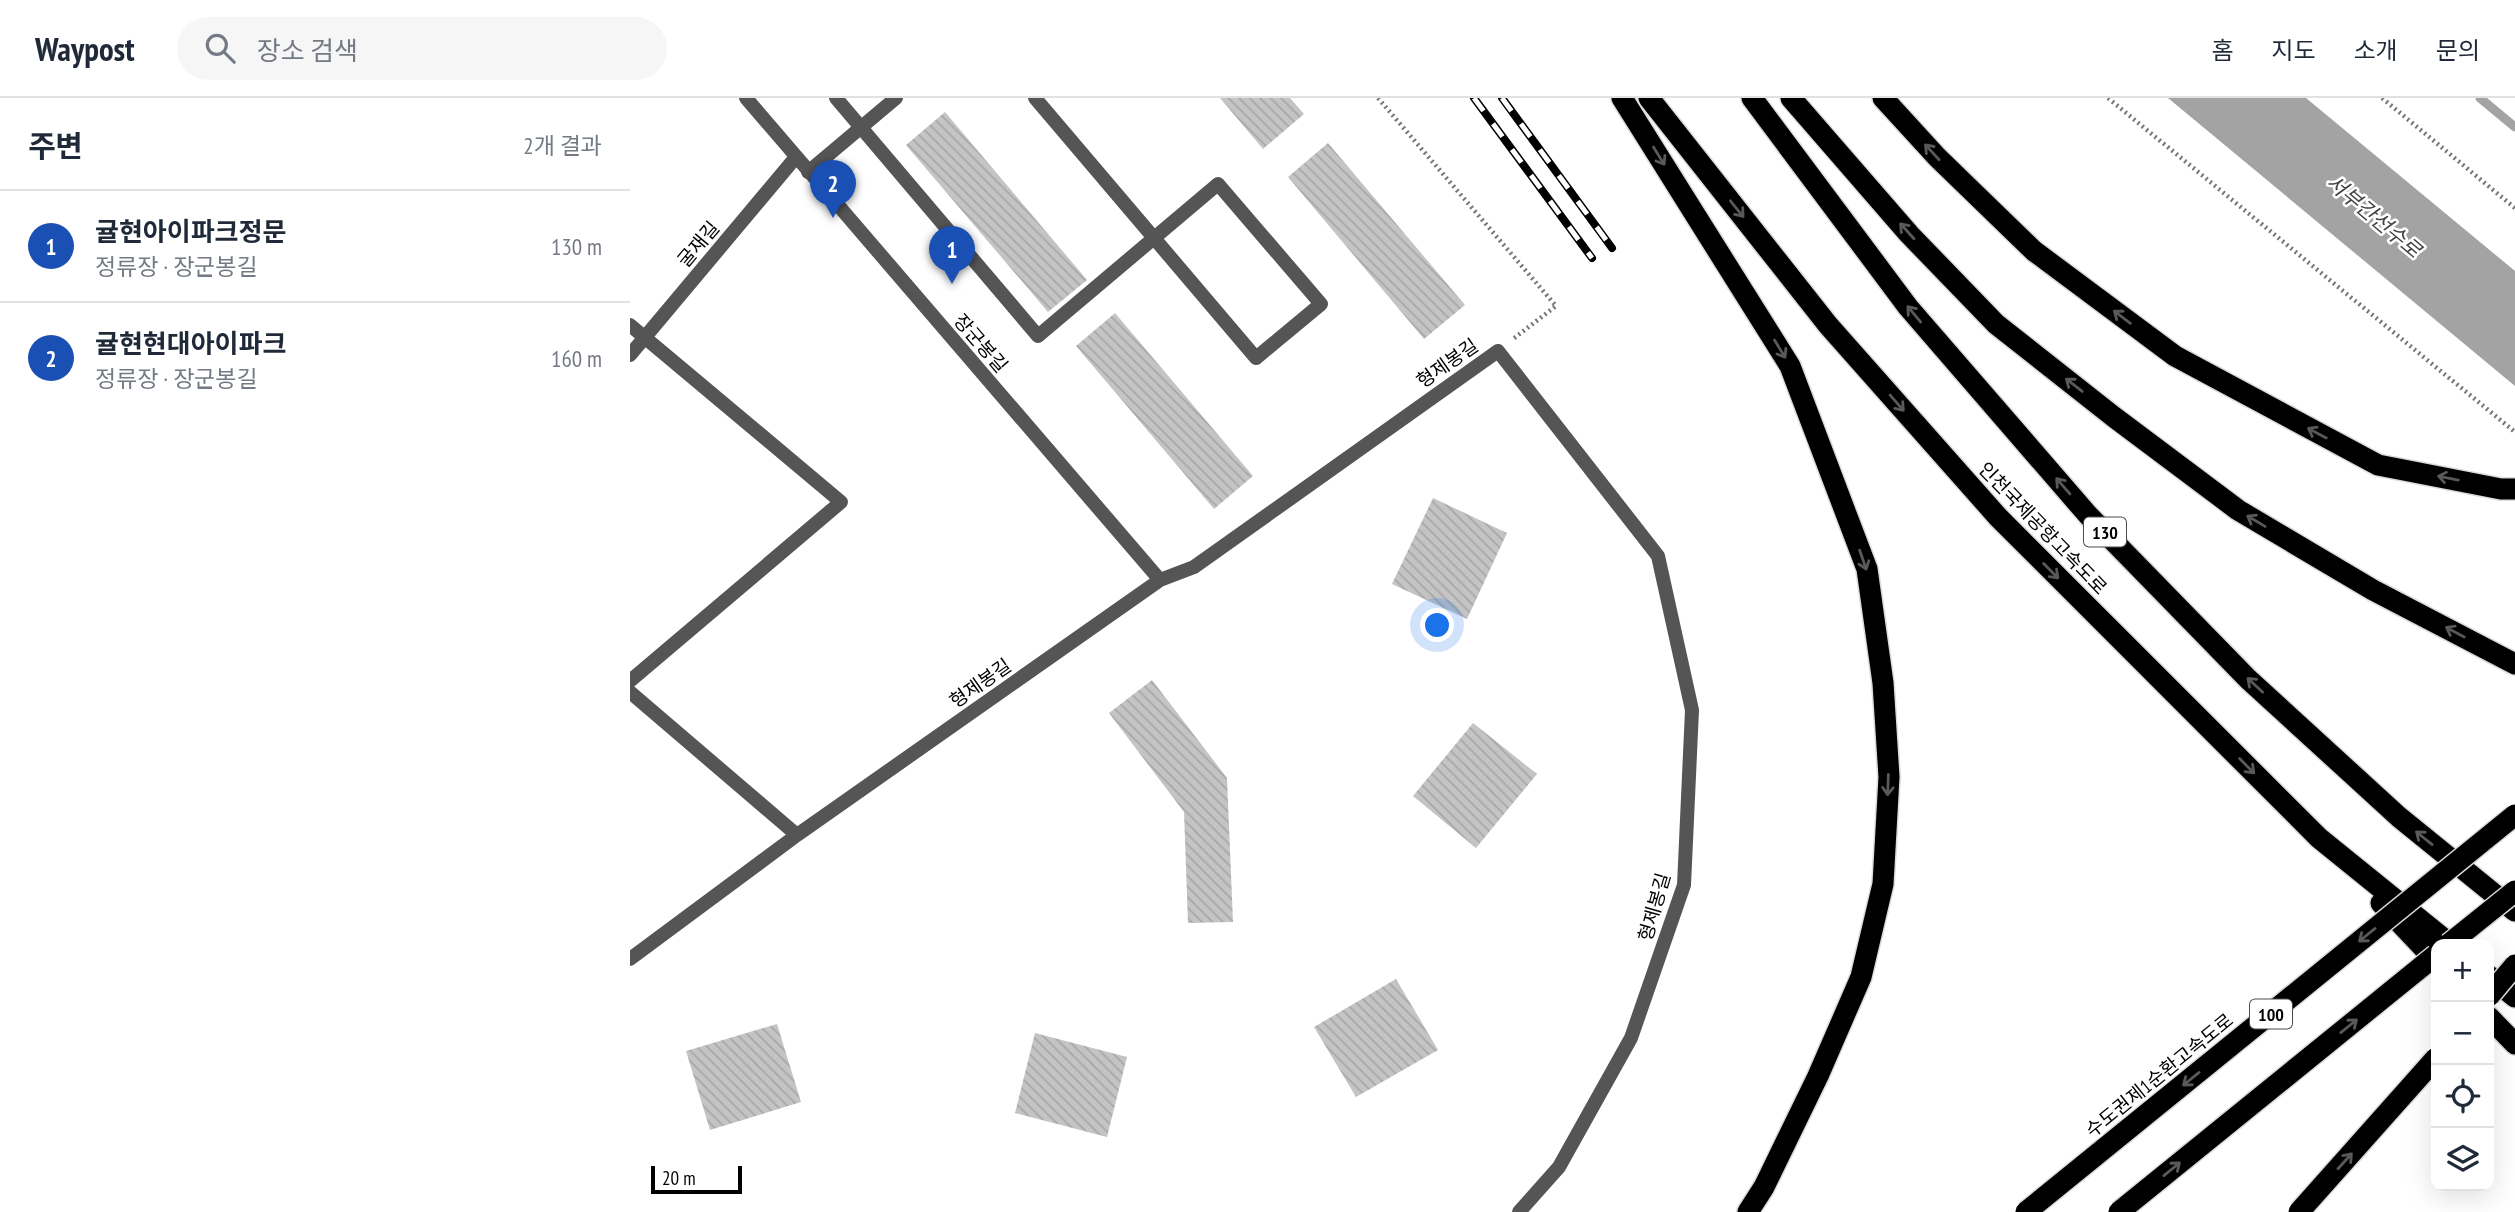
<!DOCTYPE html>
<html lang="ko">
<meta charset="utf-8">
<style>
:root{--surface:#fff;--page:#f6f6f7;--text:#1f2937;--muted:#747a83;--line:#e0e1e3;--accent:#000}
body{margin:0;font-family:"PT Sans Narrow","Noto Sans KR",sans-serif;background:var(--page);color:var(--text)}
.controls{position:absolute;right:21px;bottom:21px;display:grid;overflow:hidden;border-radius:14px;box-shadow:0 7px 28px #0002}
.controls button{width:63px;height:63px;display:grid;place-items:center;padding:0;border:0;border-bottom:2px solid var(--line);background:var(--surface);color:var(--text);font:35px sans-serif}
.scale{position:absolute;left:21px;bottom:18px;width:91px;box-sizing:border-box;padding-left:7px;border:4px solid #000;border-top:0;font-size:19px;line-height:24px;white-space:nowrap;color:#000;-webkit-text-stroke:5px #fff;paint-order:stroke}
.you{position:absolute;left:808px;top:528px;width:24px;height:24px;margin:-18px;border:5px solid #fff;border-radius:50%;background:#1a73e8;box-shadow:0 0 0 10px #1a73e833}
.badge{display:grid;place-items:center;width:46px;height:46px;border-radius:50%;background:var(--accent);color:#fff;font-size:23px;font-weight:700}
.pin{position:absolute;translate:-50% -58px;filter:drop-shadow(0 2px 4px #0008)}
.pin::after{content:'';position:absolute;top:37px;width:24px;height:21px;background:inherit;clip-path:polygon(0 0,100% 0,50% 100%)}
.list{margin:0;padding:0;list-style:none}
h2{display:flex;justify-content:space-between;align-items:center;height:91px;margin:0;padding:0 28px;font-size:30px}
h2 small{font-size:23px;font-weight:400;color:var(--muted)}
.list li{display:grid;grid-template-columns:46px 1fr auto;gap:21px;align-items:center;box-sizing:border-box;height:112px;padding:0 28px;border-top:2px solid var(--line)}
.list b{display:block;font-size:26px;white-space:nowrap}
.list p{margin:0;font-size:23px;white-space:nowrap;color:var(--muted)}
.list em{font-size:23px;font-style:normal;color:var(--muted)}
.icon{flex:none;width:38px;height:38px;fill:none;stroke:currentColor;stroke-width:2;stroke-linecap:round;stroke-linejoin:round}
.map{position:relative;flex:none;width:1885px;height:1114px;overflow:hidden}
header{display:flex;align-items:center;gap:42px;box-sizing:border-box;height:98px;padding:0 35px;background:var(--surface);border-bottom:2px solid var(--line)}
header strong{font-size:33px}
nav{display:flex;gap:38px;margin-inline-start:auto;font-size:24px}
.search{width:490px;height:63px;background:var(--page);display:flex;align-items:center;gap:18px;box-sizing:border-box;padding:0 24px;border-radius:38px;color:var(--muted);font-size:26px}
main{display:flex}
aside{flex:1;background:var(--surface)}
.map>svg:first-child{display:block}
.water{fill:#a3a3a3}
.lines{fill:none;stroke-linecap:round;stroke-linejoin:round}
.stream{stroke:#a3a3a3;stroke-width:9}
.building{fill:url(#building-back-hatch)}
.motorway-casing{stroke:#dbdbdb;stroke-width:24}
.path{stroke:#777;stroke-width:4.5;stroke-dasharray:2 3.5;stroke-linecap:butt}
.service{stroke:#555;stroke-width:14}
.minor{stroke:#555;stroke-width:14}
.motorway{stroke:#000;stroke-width:21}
.rail-casing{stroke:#000;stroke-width:8}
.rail{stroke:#fff;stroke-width:5;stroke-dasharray:16;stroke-linecap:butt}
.motorway-bridge-casing{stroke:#dbdbdb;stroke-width:24;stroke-linecap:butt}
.motorway-bridge{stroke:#000;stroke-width:21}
.oneway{stroke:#595959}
.labels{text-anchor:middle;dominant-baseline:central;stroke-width:5;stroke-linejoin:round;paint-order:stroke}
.shield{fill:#fff;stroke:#4c4c4c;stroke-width:2}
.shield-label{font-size:18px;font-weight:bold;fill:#000}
.street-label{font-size:19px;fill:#000;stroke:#fff}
.water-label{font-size:21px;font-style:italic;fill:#444;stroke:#fff}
</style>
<header>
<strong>Waypost</strong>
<div class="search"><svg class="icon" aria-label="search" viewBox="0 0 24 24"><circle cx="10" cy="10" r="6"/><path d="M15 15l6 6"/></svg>장소 검색</div>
<nav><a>홈</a><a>지도</a><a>소개</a><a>문의</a></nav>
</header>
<main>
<aside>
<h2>주변<small>2개 결과</small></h2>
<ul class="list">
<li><span class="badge" style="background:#1a4fb4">1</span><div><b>귤현아이파크정문</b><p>정류장 · 장군봉길</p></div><em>130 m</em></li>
<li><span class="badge" style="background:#1a4fb4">2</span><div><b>귤현현대아이파크</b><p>정류장 · 장군봉길</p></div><em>160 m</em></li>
</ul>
</aside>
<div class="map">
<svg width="1885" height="1114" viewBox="0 0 1885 1114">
<defs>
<pattern id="building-back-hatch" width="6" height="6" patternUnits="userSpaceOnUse" patternTransform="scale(1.75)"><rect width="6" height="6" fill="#c4c4c4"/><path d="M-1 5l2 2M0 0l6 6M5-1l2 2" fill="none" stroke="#a7a7a7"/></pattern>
</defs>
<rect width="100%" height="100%" fill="#fff"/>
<!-- water -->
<path class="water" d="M 1538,0 L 1676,0 L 1885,173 L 1885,288 Z"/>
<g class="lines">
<!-- stream -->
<path class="stream" d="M 1850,0 L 1885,29"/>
</g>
<!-- building -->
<path class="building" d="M 590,0 L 660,0 L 674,16 L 633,51 Z
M 315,14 L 457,182 L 418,214 L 276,47 Z
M 698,45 L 835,207 L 794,241 L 658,79 Z
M 485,215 L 623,378 L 584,411 L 446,248 Z
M 803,400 L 877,435 L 837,521 L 762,486 Z
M 522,582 L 597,680 L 603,824 L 558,825 L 554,714 L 479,615 Z
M 843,625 L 907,676 L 846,750 L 783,698 Z
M 766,881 L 808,952 L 726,999 L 684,929 Z
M 147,926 L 171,1004 L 80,1032 L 56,953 Z
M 405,935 L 497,959 L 477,1039 L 385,1015 Z"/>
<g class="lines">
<defs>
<path id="motorway" d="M 992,0 L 1160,268 L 1237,471 L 1253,585 L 1259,679 L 1253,786 L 1231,879 L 1188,978 L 1134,1089 L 1118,1114
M 1019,0 L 1198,227 L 1368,419 L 1689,740 L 1820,846
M 1122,0 L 1278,209 L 1458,417 L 1618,581 L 1769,719 L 1885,813
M 1161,0 L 1279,136 L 1366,226 L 1484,319 L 1608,412 L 1743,492 L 1885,566
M 1253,0 L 1307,59 L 1404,153 L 1545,258 L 1748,367 L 1871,391 L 1885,391
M 1751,805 L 1806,863
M 1859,878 L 1885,899
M 1859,919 L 1885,946"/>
</defs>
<!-- motorway casing -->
<use href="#motorway" class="motorway-casing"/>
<!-- path -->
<path class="path" d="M 748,0 L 926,208 L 883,241
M 1478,0 L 1885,334
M 1752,0 L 1885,110"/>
<!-- service -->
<path class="service" d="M 206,0 L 408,238 L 588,86 L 691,206 L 626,260 L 405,0
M 178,74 L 266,0"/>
<!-- minor -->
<path class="minor" d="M 116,0 L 530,482
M 0,227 L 211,404 L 0,583
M 0,257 L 166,59
M 0,594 L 167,737
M 0,861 L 167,737 L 530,482 L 564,469 L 868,253 L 1028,458 L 1062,612 L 1054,787 L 1001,940 L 929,1069 L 889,1114"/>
<!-- motorway -->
<use href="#motorway" class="motorway"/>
<defs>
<path id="rail" d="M 844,0 L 962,160
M 872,0 L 982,150"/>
</defs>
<!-- rail casing -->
<use href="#rail" class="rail-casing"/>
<!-- rail -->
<use href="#rail" class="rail"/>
<defs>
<path id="motorway-bridge" d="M 1819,846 L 1885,793
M 1859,898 L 1885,867
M 1396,1114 L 1885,717
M 1489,1114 L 1806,857
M 1669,1114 L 1806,960"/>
</defs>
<!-- motorway-bridge casing -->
<use href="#motorway-bridge" class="motorway-bridge-casing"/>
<!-- motorway-bridge -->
<use href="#motorway-bridge" class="motorway-bridge"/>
</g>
<!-- one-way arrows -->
<defs><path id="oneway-shaft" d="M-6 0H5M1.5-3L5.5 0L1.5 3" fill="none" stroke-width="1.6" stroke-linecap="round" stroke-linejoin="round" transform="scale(1.75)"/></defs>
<g class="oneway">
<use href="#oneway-shaft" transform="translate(1302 54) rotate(-133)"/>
<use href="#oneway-shaft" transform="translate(1029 58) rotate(58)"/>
<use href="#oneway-shaft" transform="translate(1107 111) rotate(51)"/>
<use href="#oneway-shaft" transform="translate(1277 133) rotate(-132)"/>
<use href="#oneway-shaft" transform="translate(1284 216) rotate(-130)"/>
<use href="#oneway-shaft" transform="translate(1492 219) rotate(-143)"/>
<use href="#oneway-shaft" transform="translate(1150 251) rotate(58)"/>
<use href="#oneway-shaft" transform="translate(1444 287) rotate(-142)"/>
<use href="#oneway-shaft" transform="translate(1267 305) rotate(49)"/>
<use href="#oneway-shaft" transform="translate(1687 335) rotate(-152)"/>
<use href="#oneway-shaft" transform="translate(1818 380) rotate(-169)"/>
<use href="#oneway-shaft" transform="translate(1433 388) rotate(-131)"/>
<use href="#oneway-shaft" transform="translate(1626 423) rotate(-149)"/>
<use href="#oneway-shaft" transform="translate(1233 462) rotate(71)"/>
<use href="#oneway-shaft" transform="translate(1421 473) rotate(45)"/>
<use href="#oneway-shaft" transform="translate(1825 534) rotate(-152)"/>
<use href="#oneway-shaft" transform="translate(1625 587) rotate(-137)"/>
<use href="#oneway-shaft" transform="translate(1617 668) rotate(45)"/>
<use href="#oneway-shaft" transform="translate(1258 687) rotate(92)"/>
<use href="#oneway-shaft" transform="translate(1794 740) rotate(-141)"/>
<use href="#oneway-shaft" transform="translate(1737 837) rotate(141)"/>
<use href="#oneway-shaft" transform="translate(1719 928) rotate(-39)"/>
<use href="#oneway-shaft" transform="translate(1561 981) rotate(141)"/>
<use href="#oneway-shaft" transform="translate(1715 1063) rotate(-48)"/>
<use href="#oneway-shaft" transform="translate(1542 1071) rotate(-39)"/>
</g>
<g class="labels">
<!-- shield labels -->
<g class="shield">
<rect x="1454" y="419.5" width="42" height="29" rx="5"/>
<rect x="1620" y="901.5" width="42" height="29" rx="5"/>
</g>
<g class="shield-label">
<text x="1475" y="434">130</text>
<text x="1641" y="916">100</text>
</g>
<!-- street labels -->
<g class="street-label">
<text transform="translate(68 146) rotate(-50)">굴재길</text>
<text transform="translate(351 245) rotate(49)">장군봉길</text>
<text transform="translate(817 265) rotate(-35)">형제봉길</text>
<text transform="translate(1413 430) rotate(46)">인천국제공항고속도로</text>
<text transform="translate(350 585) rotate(-35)">형제봉길</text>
<text transform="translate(1024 809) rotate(-74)">형제봉길</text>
<text transform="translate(1529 977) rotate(-39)">수도권제1순환고속도로</text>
</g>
<!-- water labels -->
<g class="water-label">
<text transform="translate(1744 118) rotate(40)">서부간선수로</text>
</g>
</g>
</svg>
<div class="controls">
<button>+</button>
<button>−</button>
<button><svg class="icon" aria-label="locate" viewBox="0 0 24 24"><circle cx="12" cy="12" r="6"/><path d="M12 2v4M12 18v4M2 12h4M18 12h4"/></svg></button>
<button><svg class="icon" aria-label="layers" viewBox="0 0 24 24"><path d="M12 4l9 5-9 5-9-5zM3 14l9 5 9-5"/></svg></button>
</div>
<div class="scale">20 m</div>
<div class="you"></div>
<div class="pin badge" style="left:322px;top:186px;background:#1a4fb4">1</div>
<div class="pin badge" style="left:203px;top:120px;background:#1a4fb4">2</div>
</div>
</main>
